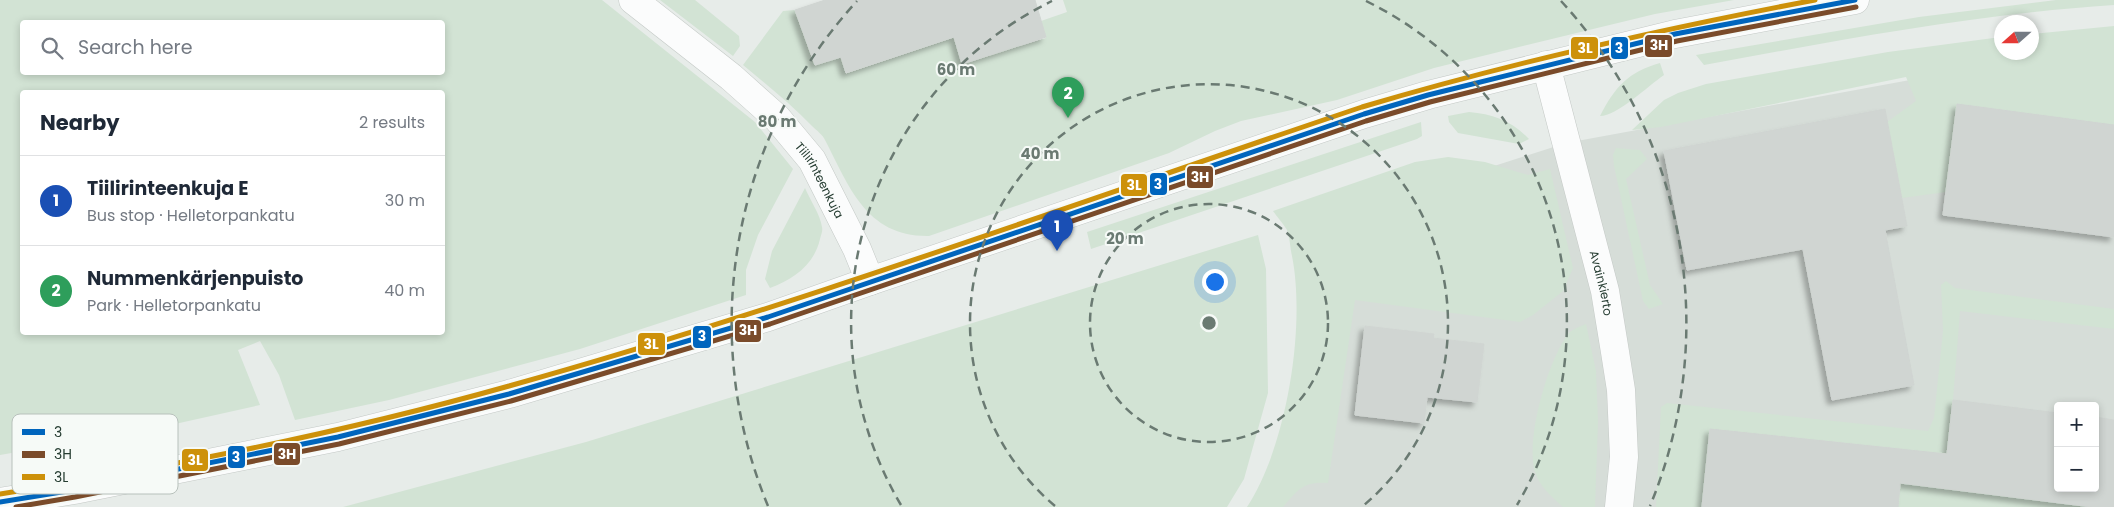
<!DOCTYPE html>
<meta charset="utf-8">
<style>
:root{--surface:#fff;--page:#f2f2f3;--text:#1f2937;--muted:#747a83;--line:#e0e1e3;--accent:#1a73e8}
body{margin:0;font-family:Poppins,sans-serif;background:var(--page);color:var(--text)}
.controls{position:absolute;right:15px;bottom:15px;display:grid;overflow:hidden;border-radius:5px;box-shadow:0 2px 8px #0003}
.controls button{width:45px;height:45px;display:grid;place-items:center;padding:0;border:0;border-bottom:1px solid var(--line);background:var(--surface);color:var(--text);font:25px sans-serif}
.compass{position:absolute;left:1994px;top:15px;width:45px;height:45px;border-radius:50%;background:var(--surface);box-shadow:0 2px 8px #0003;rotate:249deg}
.you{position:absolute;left:1214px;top:281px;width:18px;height:18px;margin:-12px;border:4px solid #fff;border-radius:50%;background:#1a73e8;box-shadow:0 0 0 8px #1a73e833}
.badge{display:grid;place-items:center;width:32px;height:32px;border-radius:50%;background:var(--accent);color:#fff;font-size:16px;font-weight:700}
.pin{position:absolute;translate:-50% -41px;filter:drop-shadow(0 1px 2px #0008)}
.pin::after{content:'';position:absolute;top:26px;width:18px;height:15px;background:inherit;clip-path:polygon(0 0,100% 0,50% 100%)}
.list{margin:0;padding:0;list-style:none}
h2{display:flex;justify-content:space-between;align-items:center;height:65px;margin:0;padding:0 20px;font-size:21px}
h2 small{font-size:16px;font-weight:400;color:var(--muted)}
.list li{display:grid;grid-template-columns:32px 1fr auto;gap:15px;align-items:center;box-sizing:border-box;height:90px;padding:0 20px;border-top:1px solid var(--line)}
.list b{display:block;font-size:19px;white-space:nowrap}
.list p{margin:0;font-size:16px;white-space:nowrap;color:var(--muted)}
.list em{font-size:16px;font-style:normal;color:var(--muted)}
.icon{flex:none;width:28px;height:28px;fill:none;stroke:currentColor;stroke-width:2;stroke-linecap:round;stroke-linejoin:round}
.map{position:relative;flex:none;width:2114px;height:507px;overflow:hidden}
.search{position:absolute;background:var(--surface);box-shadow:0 2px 8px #0003;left:20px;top:20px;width:425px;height:55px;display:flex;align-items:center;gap:12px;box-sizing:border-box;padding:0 18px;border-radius:5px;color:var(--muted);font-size:19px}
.panel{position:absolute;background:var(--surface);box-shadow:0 2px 8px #0003;left:20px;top:90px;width:425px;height:245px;border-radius:5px}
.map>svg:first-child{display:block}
.built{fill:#d6ddd8;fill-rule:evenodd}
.green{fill:#d2e3d4;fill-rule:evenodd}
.building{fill:#d0d5d2;stroke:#d0d5d2;filter:url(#shadow)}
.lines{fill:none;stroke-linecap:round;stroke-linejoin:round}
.minor-casing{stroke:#c4c9c6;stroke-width:29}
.minor{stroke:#fbfcfc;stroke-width:28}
.bus-1-casing{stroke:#f6faf7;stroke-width:9}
.bus-2-casing{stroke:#f6faf7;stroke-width:9}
.bus-3-casing{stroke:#f6faf7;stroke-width:9}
.bus-1{stroke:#0065bd;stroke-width:5}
.bus-2{stroke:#7a4b2a;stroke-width:5}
.bus-3{stroke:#cd910a;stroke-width:5}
.ring{fill:none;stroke:#6a7a72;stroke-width:2.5;stroke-dasharray:9 6}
.labels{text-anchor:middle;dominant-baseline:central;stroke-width:4;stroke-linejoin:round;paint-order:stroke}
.street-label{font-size:12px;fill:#263d32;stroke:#f6faf7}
.key{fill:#f6faf7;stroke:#b8c1bc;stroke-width:1}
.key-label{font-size:14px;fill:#263d32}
.centre{fill:#6a7a72;stroke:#f6faf7;stroke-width:2.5}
.ring-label{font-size:15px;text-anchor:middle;font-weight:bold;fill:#6a7a72;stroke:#f6faf7;stroke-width:4;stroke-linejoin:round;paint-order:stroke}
.line-badge{stroke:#f6faf7;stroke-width:2}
.badge-label{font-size:14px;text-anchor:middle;font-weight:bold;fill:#fff}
</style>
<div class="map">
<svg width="2114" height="507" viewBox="0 0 2114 507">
<defs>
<filter id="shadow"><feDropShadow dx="-4.5" dy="4.5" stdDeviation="2.5" flood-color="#0004"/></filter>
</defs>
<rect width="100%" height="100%" fill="#e7ece9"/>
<!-- built -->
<path class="built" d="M 2114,57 L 2114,507 L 1262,507 L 1331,264 L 1463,176 L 1566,143 L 2030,58 ZM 2058,406 L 2095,406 L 2095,488 L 2058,488 Z"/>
<!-- green -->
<path class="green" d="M 0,0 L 602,0 L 755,122 L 793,169 L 758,235 L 746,270 L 746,295 L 580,349 L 389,400 L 295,420 L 279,375 L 260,341 L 238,350 L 260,405 L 166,426 L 0,455 ZM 22,22 L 442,22 L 442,72 L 22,72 ZM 442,92 L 442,332 L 22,332 L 22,92 Z
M 660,0 L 695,0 L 739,36 L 740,46 L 733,56 Z
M 1063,0 L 1734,0 L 1655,14 L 1527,45 L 1434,68 L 1337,100 L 1241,121 L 1215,131 L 1169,153 L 929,236 C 866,237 849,186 825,140 C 823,135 816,130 812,126 C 791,104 767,85 743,65 L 783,11 L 795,10 L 815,65 L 841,57 L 847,73 L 954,37 L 963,64 L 997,53 L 992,35 L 1014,28 L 1020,46 L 1046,38 L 1041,21 L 1067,12 Z
M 2056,0 L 2114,0 L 2114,5 C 1976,14 1840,40 1704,65 L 1696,55 L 1919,17 Z
M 2114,26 L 2114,125 L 1958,104 L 1946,192 L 1902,198 L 1887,122 L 1916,101 L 1906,77 L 1661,127 L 1632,130 L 1664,100 L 1678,93 L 1706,84 L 1888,52 L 2001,37 L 2002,52 L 2032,52 L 2032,34 Z
M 1660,63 L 1664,75 C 1648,86 1617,116 1600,116 C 1615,87 1628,72 1660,63 Z
M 1469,112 C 1493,114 1512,121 1529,139 L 1519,144 L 1458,133 L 1449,122 L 1448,116 Z
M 1421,122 L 1422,136 L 1417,139 L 1091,249 L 1087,232 Z
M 1616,148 L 1640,150 L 1647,159 L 1626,179 L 1650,285 L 1663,304 L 1649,309 L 1643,301 L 1614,166 L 1613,155 Z
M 1448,157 L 1485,162 L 1528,175 L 1550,169 L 1573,268 L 1563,291 L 1533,315 L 1520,322 L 1355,300 L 1328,483 C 1303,481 1298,490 1283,507 L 1247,507 C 1287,446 1306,326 1292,256 C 1290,248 1290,237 1287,230 C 1283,223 1277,217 1273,211 L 1415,162 Z
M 805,188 C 810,200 820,214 822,227 C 823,231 821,235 820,239 C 814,265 794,279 770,288 L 765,279 L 772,251 Z
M 1258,235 L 1266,269 L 1268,393 L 1244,479 L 1227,507 L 343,507 L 586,442 Z
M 1946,281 L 1955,288 L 2114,309 L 2114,329 L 1960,311 L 1953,400 L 1943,488 L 2092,507 L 1898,507 L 1904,449 L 1710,429 L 1702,507 L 1656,507 L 1661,407 L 1667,403 L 1928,431 L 1934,418 L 1943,331 L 1941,285 Z
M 1586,324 L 1596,371 L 1598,422 L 1595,507 L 1563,507 C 1551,496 1540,487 1535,472 C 1525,440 1548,359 1569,333 C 1573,329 1581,326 1586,324 Z"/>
<!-- building -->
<path class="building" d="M 825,0 L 1035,0 L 1046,37 L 962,64 L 954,37 L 846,73 L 841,57 L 815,65 L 795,10 Z
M 1957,104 L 2114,125 L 2114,237 L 1943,215 Z
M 1885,109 L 1907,226 L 1885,230 L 1914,385 L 1832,400 L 1803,249 L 1687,270 L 1664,151 Z
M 1365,326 L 1434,334 L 1433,338 L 1484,344 L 1477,402 L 1427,397 L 1424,423 L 1355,415 Z
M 1953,400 L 2058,413 L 2058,488 L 2095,488 L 2095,417 L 2114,420 L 2114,507 L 2092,507 L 1900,483 L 1898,507 L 1702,507 L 1710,429 L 1947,454 Z"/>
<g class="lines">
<defs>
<g id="minor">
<path id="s1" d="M 633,0 L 731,77 L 777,118 L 812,160 L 857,249 L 870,281"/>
<path id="s2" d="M 1546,65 L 1605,291 L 1615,352 L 1621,390 L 1624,457 L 1619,507"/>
<path d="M 0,502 L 74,490 L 338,437 L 509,394 L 768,317 L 870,281 L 1364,114 L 1428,95 L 1675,34 L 1855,0"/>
</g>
</defs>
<!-- minor casing -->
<use href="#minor" class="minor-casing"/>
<!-- minor -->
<use href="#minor" class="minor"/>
<defs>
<path id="bus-1" d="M 0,502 L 74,490 L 338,437 L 509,394 L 768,317 L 1364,114 L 1428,95 L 1675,34 L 1855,0"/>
<path id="bus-2" d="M 16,507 L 75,497 L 339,444 L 511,401 L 770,324 L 1366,121 L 1430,102 L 1677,41 L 1856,7"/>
<path id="bus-3" d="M 0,494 C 171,467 342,433 509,386 C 796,306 1079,202 1362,107 C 1510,63 1662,29 1815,0"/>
</defs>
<!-- bus-1 casing -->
<use href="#bus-1" class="bus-1-casing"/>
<!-- bus-2 casing -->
<use href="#bus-2" class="bus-2-casing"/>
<!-- bus-3 casing -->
<use href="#bus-3" class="bus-3-casing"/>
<!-- bus-1 -->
<use href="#bus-1" class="bus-1"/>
<!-- bus-2 -->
<use href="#bus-2" class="bus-2"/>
<!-- bus-3 -->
<use href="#bus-3" class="bus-3"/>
</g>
<!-- distance rings -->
<g class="ring">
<circle cx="1209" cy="323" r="119"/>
<path d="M1055 506A239 239 0 1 1 1363 506"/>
<path d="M901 505A358 358 0 0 1 1052 1M1366 1A358 358 0 0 1 1517 505"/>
<path d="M768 506A477 477 0 0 1 857 1M1561 1A477 477 0 0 1 1650 506"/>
</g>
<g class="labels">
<!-- street labels -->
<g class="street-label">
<text stroke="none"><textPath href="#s1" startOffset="262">Tiilirinteenkuja</textPath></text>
<text stroke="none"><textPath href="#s2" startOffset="225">Avainkierto</textPath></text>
</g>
</g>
<!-- legend -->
<rect x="12" y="414" width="166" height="80" rx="8" class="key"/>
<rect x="22" y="429" width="23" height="6" fill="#0065bd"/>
<rect x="22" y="451" width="23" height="7" fill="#7a4b2a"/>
<rect x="22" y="474" width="23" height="6" fill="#cd910a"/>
<g class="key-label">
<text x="54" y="437">3</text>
<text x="54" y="459">3H</text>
<text x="54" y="482">3L</text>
</g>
<circle cx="1209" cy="323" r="8" class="centre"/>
<g class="ring-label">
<text x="956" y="75">60 m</text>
<text x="777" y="127">80 m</text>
<text x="1040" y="159">40 m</text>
<text x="1125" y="244">20 m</text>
</g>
<g class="line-badge">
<rect x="1644" y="34" width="29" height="24" rx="5" fill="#7a4b2a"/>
<rect x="1610" y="36" width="19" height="24" rx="5" fill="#0065bd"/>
<rect x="1570" y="36" width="29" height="24" rx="5" fill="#cd910a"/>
<rect x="1186" y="165" width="28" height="24" rx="5" fill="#7a4b2a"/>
<rect x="1149" y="172" width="19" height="24" rx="5" fill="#0065bd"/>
<rect x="1120" y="173" width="28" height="24" rx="5" fill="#cd910a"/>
<rect x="734" y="319" width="28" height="24" rx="5" fill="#7a4b2a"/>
<rect x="692" y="325" width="20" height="24" rx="5" fill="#0065bd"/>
<rect x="637" y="332" width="29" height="24" rx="5" fill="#cd910a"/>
<rect x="273" y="442" width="28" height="24" rx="5" fill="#7a4b2a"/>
<rect x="227" y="445" width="19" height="24" rx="5" fill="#0065bd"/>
<rect x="181" y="448" width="28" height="24" rx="5" fill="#cd910a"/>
</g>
<g class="badge-label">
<text x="1659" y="50">3H</text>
<text x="1619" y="53">3</text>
<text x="1585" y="53">3L</text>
<text x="1200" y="182">3H</text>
<text x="1158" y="189">3</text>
<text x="1134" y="190">3L</text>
<text x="748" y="335">3H</text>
<text x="702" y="341">3</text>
<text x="651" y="349">3L</text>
<text x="287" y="459">3H</text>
<text x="236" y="462">3</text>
<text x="195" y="465">3L</text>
</g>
</svg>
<div class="controls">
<button>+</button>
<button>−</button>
</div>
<svg class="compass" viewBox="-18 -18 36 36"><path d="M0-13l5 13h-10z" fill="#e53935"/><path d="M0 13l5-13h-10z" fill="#747a83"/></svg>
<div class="you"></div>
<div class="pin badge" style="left:1057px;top:251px;background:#1a4fb4">1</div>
<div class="pin badge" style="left:1068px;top:118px;background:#2e9e5b">2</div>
<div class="search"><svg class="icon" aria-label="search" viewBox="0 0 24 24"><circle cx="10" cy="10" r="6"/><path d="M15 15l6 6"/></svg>Search here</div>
<section class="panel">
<h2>Nearby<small>2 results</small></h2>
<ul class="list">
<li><span class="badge" style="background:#1a4fb4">1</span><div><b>Tiilirinteenkuja E</b><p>Bus stop · Helletorpankatu</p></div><em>30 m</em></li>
<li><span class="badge" style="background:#2e9e5b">2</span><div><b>Nummenkärjenpuisto</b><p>Park · Helletorpankatu</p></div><em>40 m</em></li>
</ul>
</section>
</div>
